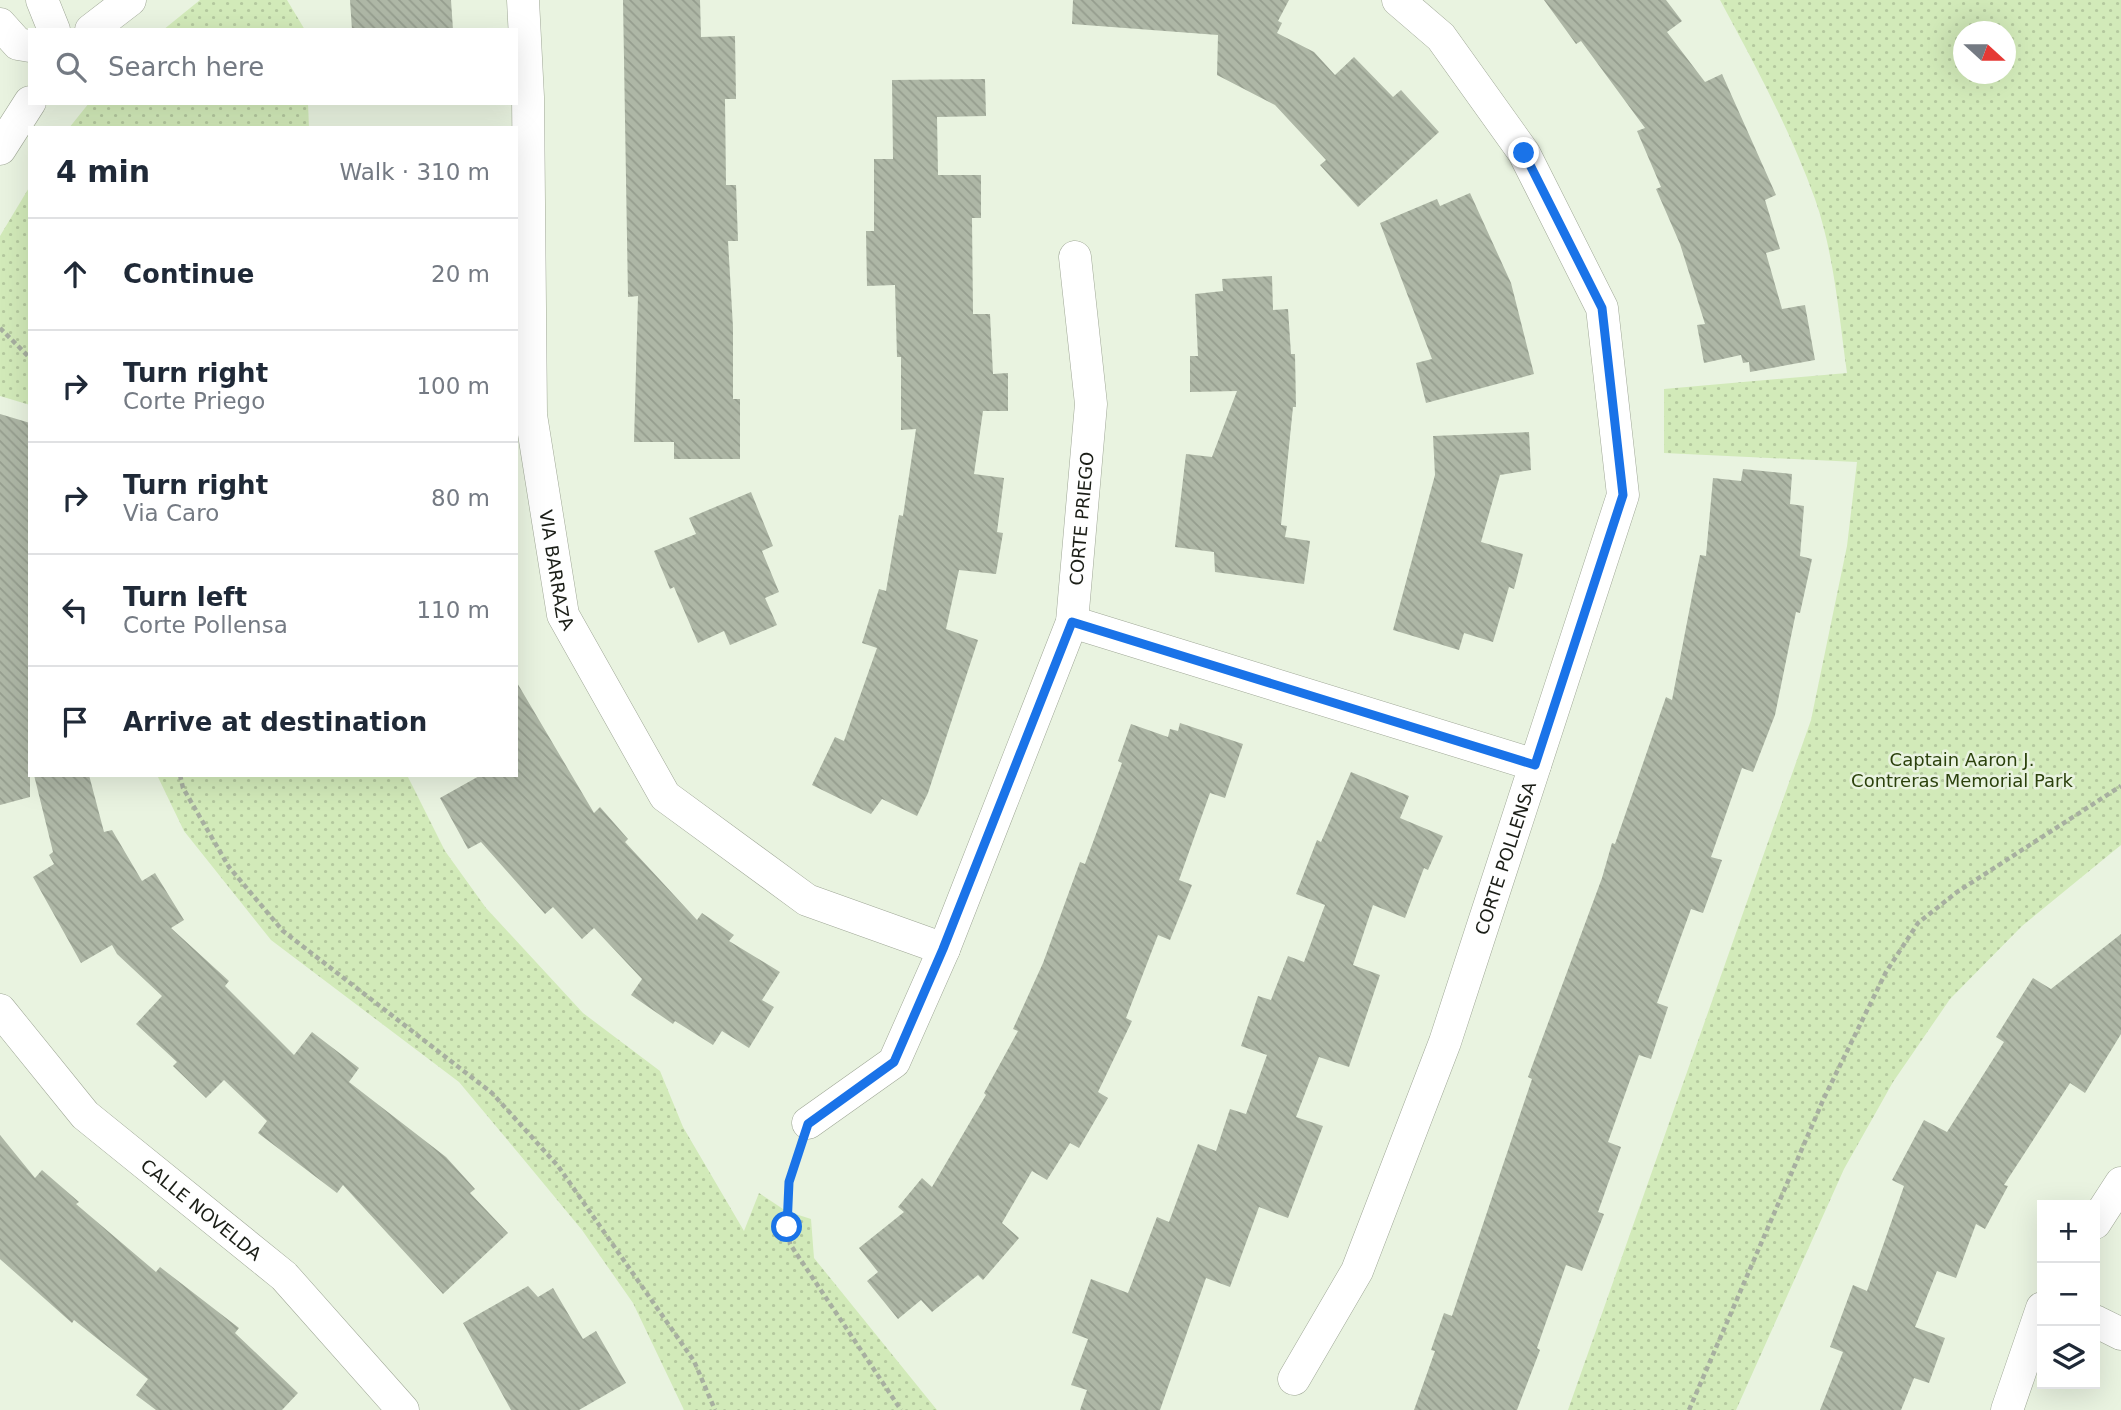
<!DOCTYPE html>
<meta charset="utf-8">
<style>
:root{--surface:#fff;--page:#f2f2f3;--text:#1f2937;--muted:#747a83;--line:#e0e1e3}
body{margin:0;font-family:"DejaVu Sans",sans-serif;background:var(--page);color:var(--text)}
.controls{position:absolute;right:21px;bottom:21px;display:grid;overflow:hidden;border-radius:0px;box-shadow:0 7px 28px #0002}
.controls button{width:63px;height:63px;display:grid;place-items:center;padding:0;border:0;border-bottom:2px solid var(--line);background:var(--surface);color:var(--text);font:35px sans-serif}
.compass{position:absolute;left:1953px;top:21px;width:63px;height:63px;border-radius:50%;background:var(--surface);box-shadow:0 7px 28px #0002;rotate:111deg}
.stop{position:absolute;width:21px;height:21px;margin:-16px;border:5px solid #1a73e8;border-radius:50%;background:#fff}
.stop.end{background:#1a73e8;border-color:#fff;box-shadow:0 2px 7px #0008}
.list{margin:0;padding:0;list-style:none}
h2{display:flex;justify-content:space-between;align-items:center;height:91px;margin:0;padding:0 28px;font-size:30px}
h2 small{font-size:23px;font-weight:400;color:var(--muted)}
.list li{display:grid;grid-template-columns:46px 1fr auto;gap:21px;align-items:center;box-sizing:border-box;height:112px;padding:0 28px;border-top:2px solid var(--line)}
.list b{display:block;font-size:26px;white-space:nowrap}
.list p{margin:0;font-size:23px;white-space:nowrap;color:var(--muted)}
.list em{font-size:23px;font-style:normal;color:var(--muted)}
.icon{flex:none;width:38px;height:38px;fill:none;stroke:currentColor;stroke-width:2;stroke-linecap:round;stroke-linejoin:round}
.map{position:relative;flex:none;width:2121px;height:1410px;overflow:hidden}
.search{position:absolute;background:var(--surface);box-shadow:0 7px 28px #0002;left:28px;top:28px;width:490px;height:77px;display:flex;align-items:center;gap:18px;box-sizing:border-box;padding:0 24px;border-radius:0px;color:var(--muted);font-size:26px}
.panel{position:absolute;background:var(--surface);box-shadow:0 7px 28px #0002;left:28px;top:126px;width:490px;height:651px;border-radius:0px}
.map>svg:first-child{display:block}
.park{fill:url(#park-dots);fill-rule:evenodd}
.building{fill:url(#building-back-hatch)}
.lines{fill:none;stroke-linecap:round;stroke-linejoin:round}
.minor-casing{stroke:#9fa796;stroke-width:33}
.path{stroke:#a7afa0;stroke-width:4.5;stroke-dasharray:5 3.5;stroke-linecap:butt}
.minor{stroke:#fff;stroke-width:32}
.route{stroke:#1a73e8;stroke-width:9}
.labels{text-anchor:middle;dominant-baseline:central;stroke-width:5;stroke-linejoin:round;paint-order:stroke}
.street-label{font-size:18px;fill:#1b1e17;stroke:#e9f3e0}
.park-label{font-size:18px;fill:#2b410c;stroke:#e9f3e0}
</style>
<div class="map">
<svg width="2121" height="1410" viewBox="0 0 2121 1410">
<defs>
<pattern id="park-dots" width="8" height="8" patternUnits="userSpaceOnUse" patternTransform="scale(1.75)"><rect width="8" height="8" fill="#d2eab9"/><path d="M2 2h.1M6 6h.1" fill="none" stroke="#b4c89e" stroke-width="1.8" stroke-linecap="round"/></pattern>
<pattern id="building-back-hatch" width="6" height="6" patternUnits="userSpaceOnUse" patternTransform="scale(1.75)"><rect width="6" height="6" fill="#aeb7a6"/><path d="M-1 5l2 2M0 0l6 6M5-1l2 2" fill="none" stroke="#959d8e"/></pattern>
</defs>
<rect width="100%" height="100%" fill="#e9f3e0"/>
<!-- park -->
<path class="park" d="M 200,0 L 287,0 L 305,30 L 163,30 Z
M 1720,0 L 2121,0 L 2121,845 L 2022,926 L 1950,999 L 1893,1082 L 1844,1169 L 1736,1410 L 1568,1410 L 1811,720 L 1847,546 L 1857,462 L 1664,453 L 1664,389 L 1847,373 C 1839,316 1834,253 1815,199 C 1790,129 1755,65 1720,0 ZM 1964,32 L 2006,32 L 2006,74 L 1964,74 Z
M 89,103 L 308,103 L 309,128 L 69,128 Z
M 30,186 L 30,405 L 0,396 L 0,236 Z
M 157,775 L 407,775 L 445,851 L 486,908 L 583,1013 L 660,1071 L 683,1127 L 744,1231 L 759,1193 L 786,1211 L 811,1219 L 814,1258 L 937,1410 L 684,1410 L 633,1303 L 582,1230 L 520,1155 L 459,1082 L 271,940 L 184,831 Z"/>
<!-- building -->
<path class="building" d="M 350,0 L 451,0 L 453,30 L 352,30 Z
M 623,0 L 700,0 L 701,37 L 735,36 L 736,99 L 725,99 L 726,185 L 736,185 L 738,241 L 728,241 L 733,327 L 733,399 L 740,399 L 740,459 L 674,459 L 674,442 L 634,442 L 638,296 L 628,297 Z
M 1073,0 L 1289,0 L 1278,21 L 1282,23 L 1277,33 L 1314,52 L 1335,75 L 1354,57 L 1393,97 L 1401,90 L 1439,132 L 1358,207 L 1320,165 L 1326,160 L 1275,105 L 1217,75 L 1218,35 L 1072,24 Z
M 1544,0 L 1666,0 L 1682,21 L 1667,32 L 1705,82 L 1722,74 L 1776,195 L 1765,200 L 1780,249 L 1766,253 L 1782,309 L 1805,305 L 1815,360 L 1750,372 L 1749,362 L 1743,363 L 1741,355 L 1704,363 L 1697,325 L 1705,324 L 1680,244 L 1656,189 L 1661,187 L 1637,131 L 1645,128 L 1581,41 L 1576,44 Z
M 985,79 L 986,116 L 937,117 L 938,175 L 981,175 L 981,218 L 972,218 L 973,314 L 990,314 L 993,374 L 1008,373 L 1008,411 L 983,411 L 974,474 L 1004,478 L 997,532 L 1003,533 L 996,574 L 959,570 L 946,629 L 978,640 L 928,793 L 917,816 L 882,799 L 871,814 L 812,785 L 835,737 L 844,741 L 877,648 L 862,643 L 879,589 L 886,591 L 899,515 L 903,516 L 916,429 L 901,430 L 901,357 L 897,357 L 895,285 L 867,286 L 866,231 L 874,231 L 874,159 L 893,159 L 892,80 Z
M 1470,193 L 1511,283 L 1534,374 L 1426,403 L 1416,363 L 1432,359 L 1380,223 L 1437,199 L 1440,206 Z
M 1272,276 L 1273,310 L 1288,309 L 1291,354 L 1295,354 L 1296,407 L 1293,407 L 1281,525 L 1287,526 L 1285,537 L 1310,541 L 1304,584 L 1215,572 L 1214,552 L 1175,547 L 1186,454 L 1212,457 L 1237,391 L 1190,392 L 1190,356 L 1198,356 L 1195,294 L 1223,291 L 1222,279 Z
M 0,414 L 30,423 L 30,797 L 0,805 Z
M 1529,432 L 1531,470 L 1500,475 L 1481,542 L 1523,554 L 1514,589 L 1509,587 L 1493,642 L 1464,633 L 1459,650 L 1393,630 L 1435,475 L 1433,436 Z
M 1743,469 L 1792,474 L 1790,504 L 1804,506 L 1800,556 L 1812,559 L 1800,613 L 1796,612 L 1775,715 L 1753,772 L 1742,768 L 1711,857 L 1722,860 L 1703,913 L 1691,909 L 1657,1003 L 1668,1007 L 1651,1059 L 1639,1055 L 1608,1142 L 1621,1147 L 1598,1212 L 1604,1214 L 1582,1271 L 1566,1265 L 1537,1348 L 1540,1350 L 1517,1410 L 1414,1410 L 1435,1351 L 1431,1350 L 1444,1313 L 1452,1316 L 1532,1079 L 1528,1077 L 1602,878 L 1612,843 L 1615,844 L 1666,697 L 1672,700 L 1700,555 L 1706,556 L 1713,478 L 1741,481 Z
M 751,492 L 773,546 L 762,551 L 779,592 L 765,598 L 777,625 L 730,645 L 724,631 L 698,643 L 674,587 L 670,589 L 654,551 L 696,534 L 689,518 Z
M 516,681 L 594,813 L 600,807 L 628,839 L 625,842 L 697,920 L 702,913 L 734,935 L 729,941 L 780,972 L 762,1000 L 774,1007 L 749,1048 L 722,1031 L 713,1045 L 675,1021 L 673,1024 L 631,995 L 642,979 L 594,928 L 582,939 L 553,907 L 545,914 L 481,842 L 468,849 L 440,798 L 481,775 L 516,775 Z
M 1180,723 L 1243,744 L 1225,798 L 1210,793 L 1179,880 L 1192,885 L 1170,940 L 1158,935 L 1126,1018 L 1132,1021 L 1098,1092 L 1108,1098 L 1079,1148 L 1070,1143 L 1047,1180 L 1032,1171 L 1002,1223 L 1019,1238 L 983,1280 L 978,1275 L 932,1312 L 921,1300 L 898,1319 L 867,1281 L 878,1272 L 859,1248 L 904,1212 L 898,1207 L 922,1178 L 932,1187 L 986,1095 L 984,1093 L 1018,1031 L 1013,1029 L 1043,963 L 1080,862 L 1085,864 L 1122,763 L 1118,761 L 1131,724 L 1168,737 L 1170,729 L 1178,731 Z
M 1351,772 L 1409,796 L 1400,818 L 1443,836 L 1428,870 L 1424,868 L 1405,918 L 1373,905 L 1353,965 L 1380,975 L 1349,1067 L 1319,1057 L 1296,1117 L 1323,1126 L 1288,1218 L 1259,1207 L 1230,1287 L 1206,1278 L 1160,1410 L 1080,1410 L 1087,1390 L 1071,1385 L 1088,1339 L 1072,1333 L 1091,1279 L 1128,1293 L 1157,1217 L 1169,1222 L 1198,1144 L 1216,1151 L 1230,1109 L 1246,1114 L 1267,1055 L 1241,1046 L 1258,996 L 1271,1000 L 1288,956 L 1304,962 L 1325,905 L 1296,894 L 1317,840 L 1321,842 Z
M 34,775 L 89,775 L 104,832 L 112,830 L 142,881 L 155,873 L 184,920 L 171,928 L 229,981 L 225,986 L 294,1055 L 312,1032 L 359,1068 L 349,1082 L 446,1157 L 475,1189 L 470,1193 L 508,1233 L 443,1294 L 343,1185 L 337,1193 L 258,1133 L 267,1121 L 224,1080 L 206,1098 L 173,1066 L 177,1062 L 136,1024 L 162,996 L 117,954 L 112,945 L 81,963 L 33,877 L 54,864 L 49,855 L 53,852 Z
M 2121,934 L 2121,1034 L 2085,1093 L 2070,1083 L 2004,1185 L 2008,1186 L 1985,1229 L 1976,1224 L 1956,1278 L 1937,1271 L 1915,1327 L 1945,1338 L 1929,1383 L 1914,1378 L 1901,1410 L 1820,1410 L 1843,1352 L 1830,1347 L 1853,1285 L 1867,1291 L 1904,1186 L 1892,1180 L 1924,1120 L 1947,1132 L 2004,1042 L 1996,1037 L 2033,978 L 2051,989 Z
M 0,1135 L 35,1178 L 42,1170 L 79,1202 L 76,1204 L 156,1272 L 160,1267 L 239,1328 L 235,1333 L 298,1393 L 282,1410 L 156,1410 L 136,1395 L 148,1379 L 74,1320 L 72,1323 L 0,1259 Z
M 528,1286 L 538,1297 L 553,1288 L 583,1339 L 596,1331 L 626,1383 L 579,1410 L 511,1410 L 463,1323 Z"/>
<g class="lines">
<defs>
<g id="minor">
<path d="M 42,0 L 54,30"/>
<path id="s1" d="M 523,0 L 528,97 L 531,415 L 563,615 L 665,796 L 807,900 L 944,949"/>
<path d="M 0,24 L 18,44 L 30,46"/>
<path d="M 91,30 L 130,0"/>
<path d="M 0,149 L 30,102"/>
<path d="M 1072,622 L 1535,765"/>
<path id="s2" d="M 0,1010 L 85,1115 L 284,1276 L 403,1410"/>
<path id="s3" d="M 808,1123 L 894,1062 L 944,949 L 1072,622 L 1091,404 L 1075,257"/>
<path d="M 2095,1223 L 2121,1183"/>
<path d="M 2095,1321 L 2121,1334"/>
<path id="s4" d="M 1294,1379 L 1357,1271 L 1445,1042 L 1623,495 L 1602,308 L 1524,153 L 1441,37 L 1398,0"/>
<path d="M 2007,1410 L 2042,1308"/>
</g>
</defs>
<!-- minor casing -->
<use href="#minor" class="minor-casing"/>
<!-- path -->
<path class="path" d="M 0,328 L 30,358
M 180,775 L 183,788 L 229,867 L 283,931 L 492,1093 L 558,1166 L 694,1361 L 715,1410
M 797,1156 L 789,1182 L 786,1211 L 790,1244 L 901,1410
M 1689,1410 L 1824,1098 L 1886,972 L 1918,923 L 1957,892 L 2121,786"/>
<!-- minor -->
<use href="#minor" class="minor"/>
</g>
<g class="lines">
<!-- route -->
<path class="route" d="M 787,1227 L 789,1182 L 808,1124 L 894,1062 L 943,949 L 1072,622 L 1535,765 L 1623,495 L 1602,308 L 1524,153"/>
</g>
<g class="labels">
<!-- street labels -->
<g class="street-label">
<text stroke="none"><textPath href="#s3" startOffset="684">CORTE PRIEGO</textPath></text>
<text stroke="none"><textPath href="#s1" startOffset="572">VIA BARRAZA</textPath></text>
<text stroke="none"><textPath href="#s4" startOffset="564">CORTE POLLENSA</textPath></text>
<text stroke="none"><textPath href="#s2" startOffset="285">CALLE NOVELDA</textPath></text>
</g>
<!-- park labels -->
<g class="park-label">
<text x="1962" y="759">Captain Aaron J.<tspan x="1962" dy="21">Contreras Memorial Park</tspan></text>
</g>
</g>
</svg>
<div class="controls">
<button>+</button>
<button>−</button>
<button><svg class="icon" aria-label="layers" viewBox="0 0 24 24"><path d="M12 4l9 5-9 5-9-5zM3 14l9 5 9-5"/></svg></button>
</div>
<svg class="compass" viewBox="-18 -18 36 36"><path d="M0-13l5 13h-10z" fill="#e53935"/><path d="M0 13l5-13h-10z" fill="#747a83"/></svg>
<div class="stop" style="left:787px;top:1227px"></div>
<div class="stop end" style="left:1524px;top:153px"></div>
<div class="search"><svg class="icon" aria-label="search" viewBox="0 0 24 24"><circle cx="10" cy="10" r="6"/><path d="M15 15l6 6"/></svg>Search here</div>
<section class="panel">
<h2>4 min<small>Walk · 310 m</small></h2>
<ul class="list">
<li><svg class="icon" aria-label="ahead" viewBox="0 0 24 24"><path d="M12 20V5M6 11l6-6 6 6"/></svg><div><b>Continue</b></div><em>20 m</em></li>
<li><svg class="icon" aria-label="right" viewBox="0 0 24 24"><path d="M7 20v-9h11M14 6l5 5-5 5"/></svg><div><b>Turn right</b><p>Corte Priego</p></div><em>100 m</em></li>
<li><svg class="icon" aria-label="right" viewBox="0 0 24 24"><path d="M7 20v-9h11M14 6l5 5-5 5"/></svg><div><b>Turn right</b><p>Via Caro</p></div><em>80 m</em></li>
<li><svg class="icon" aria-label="left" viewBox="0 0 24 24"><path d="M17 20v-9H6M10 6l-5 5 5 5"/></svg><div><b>Turn left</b><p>Corte Pollensa</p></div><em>110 m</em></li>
<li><svg class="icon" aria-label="arrive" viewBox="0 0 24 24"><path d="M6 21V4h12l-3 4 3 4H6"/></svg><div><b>Arrive at destination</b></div></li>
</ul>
</section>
</div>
